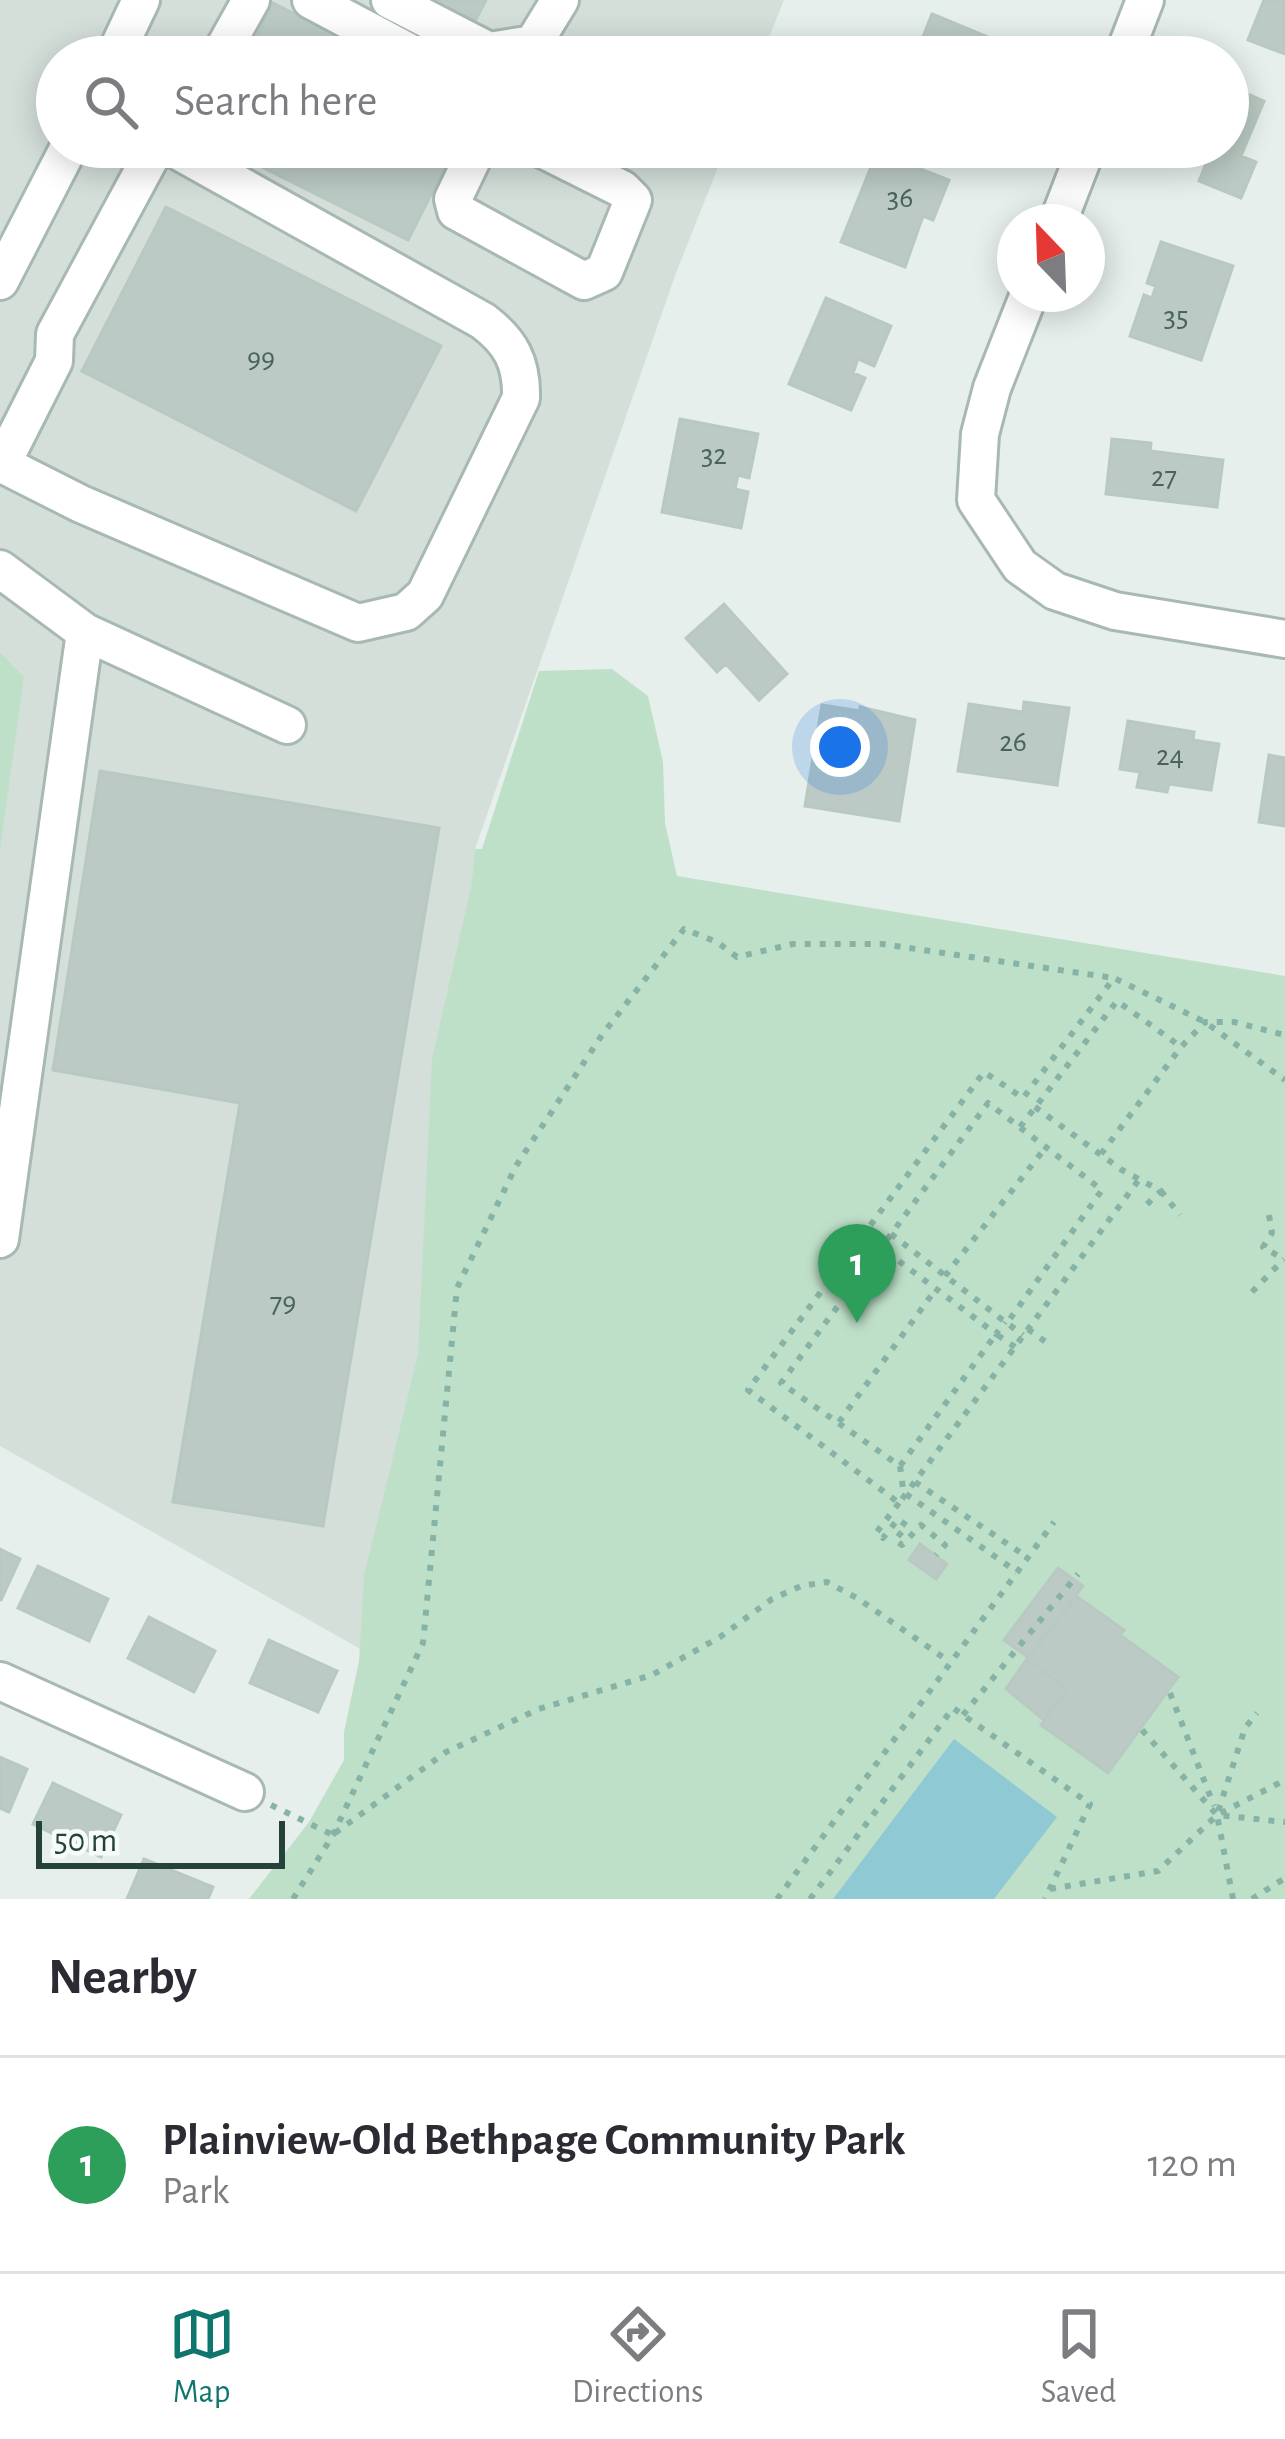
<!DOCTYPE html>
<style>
:root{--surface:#fff;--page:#f2f2f3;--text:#2b2b33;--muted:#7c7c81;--line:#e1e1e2;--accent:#0f766e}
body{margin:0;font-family:"Alegreya Sans",sans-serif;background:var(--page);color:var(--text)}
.compass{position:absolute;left:997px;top:204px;width:108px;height:108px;border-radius:50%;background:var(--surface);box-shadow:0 6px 30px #0003;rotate:337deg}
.scale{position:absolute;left:36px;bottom:30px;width:249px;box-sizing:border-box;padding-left:12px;border:6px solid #24423a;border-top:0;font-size:33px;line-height:42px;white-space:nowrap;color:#24423a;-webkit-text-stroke:9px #f7fbf9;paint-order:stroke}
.you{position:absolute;left:840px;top:747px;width:42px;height:42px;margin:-30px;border:9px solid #fff;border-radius:50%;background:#1a73e8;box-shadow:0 0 0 18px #1a73e833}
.badge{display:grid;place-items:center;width:78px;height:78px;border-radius:50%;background:var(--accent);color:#fff;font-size:39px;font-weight:700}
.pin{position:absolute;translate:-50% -99px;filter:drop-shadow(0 3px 6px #0008)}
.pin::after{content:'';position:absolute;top:63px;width:42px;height:36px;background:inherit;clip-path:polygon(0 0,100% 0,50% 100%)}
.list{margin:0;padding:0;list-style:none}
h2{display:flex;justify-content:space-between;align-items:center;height:156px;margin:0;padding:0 48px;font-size:51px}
h2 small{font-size:39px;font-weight:400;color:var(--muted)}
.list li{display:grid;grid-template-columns:78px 1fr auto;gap:36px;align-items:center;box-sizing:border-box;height:216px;padding:0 48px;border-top:3px solid var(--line)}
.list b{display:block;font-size:45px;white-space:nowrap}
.list p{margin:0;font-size:39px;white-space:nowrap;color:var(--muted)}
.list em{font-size:39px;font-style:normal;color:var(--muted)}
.icon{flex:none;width:66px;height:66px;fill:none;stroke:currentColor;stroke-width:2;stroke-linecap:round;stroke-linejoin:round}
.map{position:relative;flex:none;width:1285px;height:1899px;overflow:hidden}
.search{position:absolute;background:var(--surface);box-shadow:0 6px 30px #0003;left:36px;right:36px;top:36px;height:132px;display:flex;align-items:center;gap:30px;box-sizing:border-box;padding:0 42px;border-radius:66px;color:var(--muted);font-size:45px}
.sheet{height:372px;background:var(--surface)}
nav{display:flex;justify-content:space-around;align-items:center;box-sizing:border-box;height:168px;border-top:3px solid var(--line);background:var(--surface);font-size:33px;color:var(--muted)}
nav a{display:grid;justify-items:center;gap:6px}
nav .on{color:var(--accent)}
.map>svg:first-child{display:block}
.built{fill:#d4dfda}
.green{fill:#bfe0c8}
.water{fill:#8ec9d4}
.building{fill:#bbcac4;stroke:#b8c9c2;stroke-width:3}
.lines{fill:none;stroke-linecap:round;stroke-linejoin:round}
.minor-casing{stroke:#a8b8b2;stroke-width:42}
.path{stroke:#86b3a5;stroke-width:6;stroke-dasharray:6 9;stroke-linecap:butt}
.minor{stroke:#fff;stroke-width:36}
.labels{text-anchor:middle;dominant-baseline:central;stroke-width:12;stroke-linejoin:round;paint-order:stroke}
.number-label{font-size:30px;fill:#4a645c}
</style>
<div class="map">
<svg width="1285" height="1899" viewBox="0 0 1285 1899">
<rect width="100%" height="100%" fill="#e6efeb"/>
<!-- built -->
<path class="built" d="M 0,0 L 784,0 L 761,57 L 57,57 L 57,147 L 726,147 L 676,273 L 475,849 L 396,1669 L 0,1446 Z"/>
<!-- green -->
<path class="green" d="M 0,652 L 24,677 L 0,850 Z
M 612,669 L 648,696 L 663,762 L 665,823 L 677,876 L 1285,976 L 1285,1899 L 249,1899 L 309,1822 L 344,1760 L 344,1732 L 359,1661 L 364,1576 L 418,1354 L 432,1059 L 471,887 L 475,849 L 482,849 L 539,671 Z"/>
<!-- water -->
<path class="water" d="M 954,1739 L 1057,1817 L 994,1899 L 833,1899 Z"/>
<!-- building -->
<path class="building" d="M 420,0 L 486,0 L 472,27 Z
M 1264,0 L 1285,0 L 1285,54 L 1248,40 Z
M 273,3 L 380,57 L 246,57 Z
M 932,14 L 993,39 L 986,57 L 915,57 Z
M 1228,86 L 1264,101 L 1241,156 L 1256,162 L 1241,198 L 1199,181 L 1208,159 L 1196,154 L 1199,147 L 1228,147 Z
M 222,147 L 455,147 L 408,240 Z
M 877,152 L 949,180 L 933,220 L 923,216 L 905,267 L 841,242 Z
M 166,207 L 441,346 L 356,511 L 82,371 Z
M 1161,242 L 1233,266 L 1201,360 L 1130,336 L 1144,295 L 1152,298 L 1156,286 L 1147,283 Z
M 826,298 L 891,326 L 874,366 L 858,359 L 853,373 L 865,378 L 851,410 L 789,384 Z
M 680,419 L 758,434 L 749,478 L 738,475 L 735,489 L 748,492 L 741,528 L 662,512 Z
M 1112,439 L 1151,443 L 1150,451 L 1223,460 L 1217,507 L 1106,494 Z
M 724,604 L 787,674 L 759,700 L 726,664 L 717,672 L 686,638 Z
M 1024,702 L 1069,708 L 1057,785 L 958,771 L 969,704 L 1023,712 Z
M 822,705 L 860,711 L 860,707 L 915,720 L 899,821 L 805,806 Z
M 1128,721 L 1194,732 L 1193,740 L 1219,744 L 1211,790 L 1169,784 L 1167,792 L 1137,787 L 1140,772 L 1120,769 Z
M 1269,755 L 1285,758 L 1285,826 L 1259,822 Z
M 100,771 L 439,828 L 323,1526 L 173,1502 L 240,1103 L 53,1070 Z
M 920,1544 L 947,1564 L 936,1579 L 909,1560 Z
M 0,1549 L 20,1559 L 1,1600 L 0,1600 Z
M 38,1566 L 108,1599 L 89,1641 L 18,1608 Z
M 1058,1568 L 1083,1586 L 1029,1658 L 1004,1640 Z
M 1076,1596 L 1124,1630 L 1120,1635 L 1178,1677 L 1108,1773 L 1041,1725 L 1067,1689 L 1027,1659 Z
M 149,1617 L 215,1651 L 194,1692 L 128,1658 Z
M 269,1640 L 337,1671 L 318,1712 L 250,1683 Z
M 1027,1659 L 1067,1689 L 1044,1720 L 1006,1689 Z
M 0,1757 L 27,1769 L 9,1812 L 0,1808 Z
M 53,1783 L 121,1815 L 101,1857 L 33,1824 Z
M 144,1859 L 213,1887 L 208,1899 L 127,1899 Z"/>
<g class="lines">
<defs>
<path id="minor" d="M 311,0 L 418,57
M 390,0 L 489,51 L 533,44 L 560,0
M 114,57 L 141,0
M 219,57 L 251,0
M 1123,57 L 1145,0
M 478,147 L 453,199 L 456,211 L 584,281 L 604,272 L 633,200 L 622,189 L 538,147
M 1058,222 L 1087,147
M 0,281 L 69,147
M 1029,294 L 992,388 L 980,434 L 976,500 L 1020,566 L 1055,591 L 1115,611 L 1285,639
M 0,463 L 81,504 L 358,623 L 406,612 L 425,595 L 521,398 C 522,363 511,342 483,321 L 171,147
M 2,464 L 54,361 L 55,334 L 156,147
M 0,569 L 85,632 L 0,1239
M 85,632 L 287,725
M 0,1681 L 245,1792"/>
</defs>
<!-- minor casing -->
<use href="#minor" class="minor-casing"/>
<!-- path -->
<path class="path" d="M 1035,1107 L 1122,1170 L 1161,1191 L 1141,1210
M 1020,1127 L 1117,1001 L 1180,1046
M 1101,1154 L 1181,1047 L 1205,1022 L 1234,1022 L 1285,1035
M 1138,1181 L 899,1503 L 748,1390 L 984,1072 L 1023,1098 L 1114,978 L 1205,1022 L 1285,1080
M 1161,1191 L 1180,1215
M 1269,1215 L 1272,1233 L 1263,1247 L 1285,1260
M 863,1234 L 996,1334 L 1005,1322
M 891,1234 L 1004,1321
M 945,1276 L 1046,1147
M 1252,1292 L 1284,1259
M 1028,1329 L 1050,1345
M 1015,1347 L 996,1334 L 900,1466 L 781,1383 L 988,1103 L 1102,1190 L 1007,1323 L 1023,1335
M 839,1422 L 936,1289
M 900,1466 L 904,1496
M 915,1482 L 1027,1557
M 906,1494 L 1017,1572
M 899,1503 L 876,1533 L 883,1538 L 898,1519 L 907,1526 L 895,1540 L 902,1545 L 921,1525 L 945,1545 L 936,1555
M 1170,1693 L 1214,1806
M 963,1715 L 1078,1574
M 1142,1730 L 1217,1815 L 1285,1822
M 271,1805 L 333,1835
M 335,1833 L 446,1752 L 539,1709 L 652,1675 L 720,1637 L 772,1599 L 801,1586 L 827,1582 L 857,1598 L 950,1662
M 1050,1889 L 1158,1871 L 1217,1815 L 1285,1780
M 293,1899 L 333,1835 L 423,1643 L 457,1288 L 516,1166 L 602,1035 L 684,929 L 717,942 L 737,957 L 793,944 L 882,944 L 1114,978
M 777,1899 L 1054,1522
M 810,1899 L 953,1708 L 1090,1804 L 1045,1899
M 1233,1899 L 1217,1815 L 1245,1728 L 1257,1713
M 1252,1899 L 1285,1878"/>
<!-- minor -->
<use href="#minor" class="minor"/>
</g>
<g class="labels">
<!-- number labels -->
<g class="number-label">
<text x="900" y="198">36</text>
<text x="1176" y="317">35</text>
<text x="261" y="359">99</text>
<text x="714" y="455">32</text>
<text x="1164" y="477">27</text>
<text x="1013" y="742">26</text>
<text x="1170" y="756">24</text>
<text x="283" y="1303">79</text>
</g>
</g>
</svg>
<svg class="compass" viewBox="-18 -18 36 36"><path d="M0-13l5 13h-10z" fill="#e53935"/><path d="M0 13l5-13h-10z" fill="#7c7c81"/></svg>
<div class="scale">50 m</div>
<div class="you"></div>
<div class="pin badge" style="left:857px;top:1323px;background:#2e9e5b">1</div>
<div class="search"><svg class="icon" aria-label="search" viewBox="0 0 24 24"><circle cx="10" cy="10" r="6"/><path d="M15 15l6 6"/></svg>Search here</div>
</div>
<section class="sheet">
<h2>Nearby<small></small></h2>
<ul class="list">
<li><span class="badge" style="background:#2e9e5b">1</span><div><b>Plainview-Old Bethpage Community Park</b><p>Park</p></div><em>120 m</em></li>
</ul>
</section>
<nav>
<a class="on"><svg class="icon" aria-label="map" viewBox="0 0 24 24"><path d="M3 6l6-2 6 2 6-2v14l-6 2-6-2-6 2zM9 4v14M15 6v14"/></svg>Map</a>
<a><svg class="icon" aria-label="directions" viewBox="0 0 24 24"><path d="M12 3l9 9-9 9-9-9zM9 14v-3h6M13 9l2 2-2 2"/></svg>Directions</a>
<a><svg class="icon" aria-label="saved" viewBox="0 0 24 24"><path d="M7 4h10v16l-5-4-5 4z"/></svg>Saved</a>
</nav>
